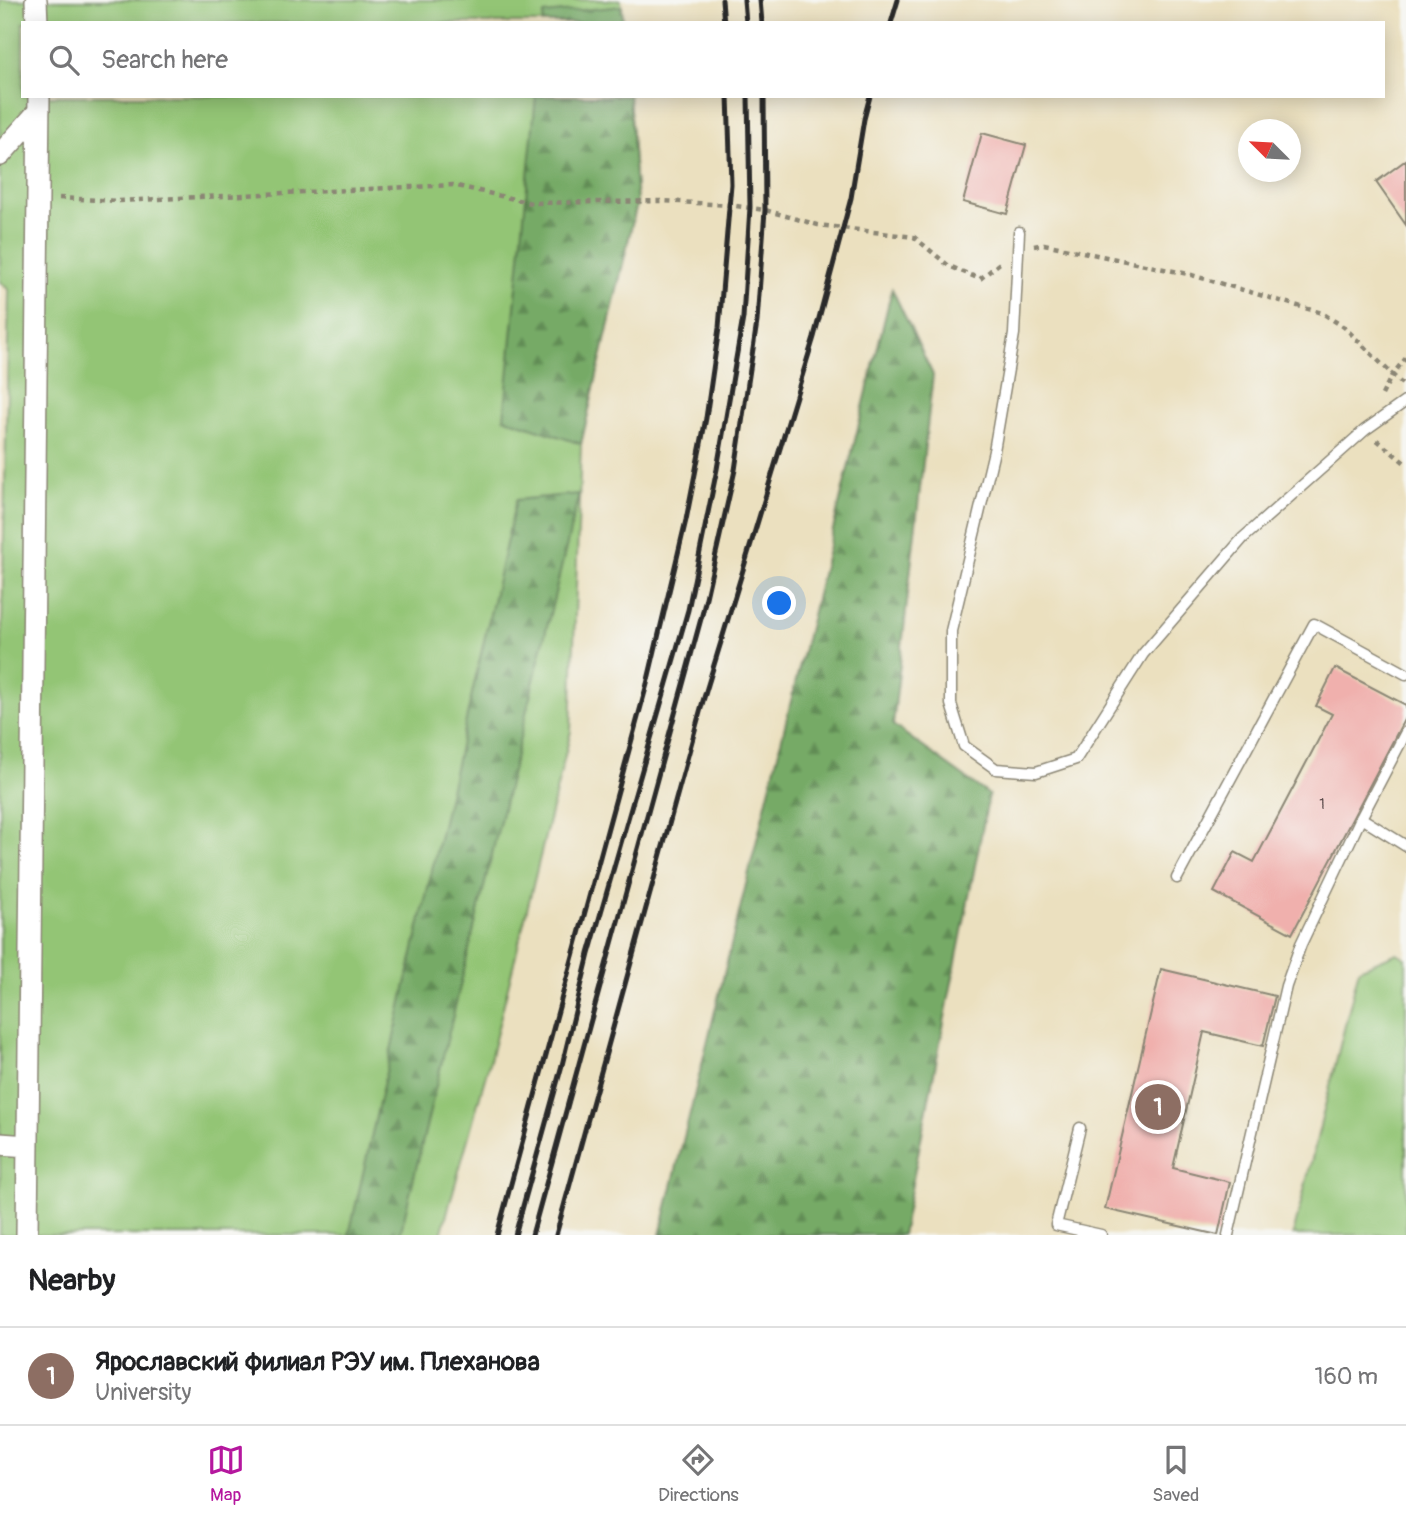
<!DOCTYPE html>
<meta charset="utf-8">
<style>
:root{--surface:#fff;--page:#f2f2f2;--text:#202124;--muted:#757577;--line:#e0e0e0;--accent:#b5179e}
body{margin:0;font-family:Pangolin,sans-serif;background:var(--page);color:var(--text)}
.compass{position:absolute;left:1238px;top:119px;width:63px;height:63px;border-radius:50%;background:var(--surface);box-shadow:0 4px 18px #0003;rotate:294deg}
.you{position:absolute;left:780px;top:604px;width:24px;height:24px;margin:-18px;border:5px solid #fff;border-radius:50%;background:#1a73e8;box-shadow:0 0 0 10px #1a73e833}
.badge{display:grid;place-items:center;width:46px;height:46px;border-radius:50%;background:var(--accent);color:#fff;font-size:23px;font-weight:700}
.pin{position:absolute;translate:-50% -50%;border:4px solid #fff;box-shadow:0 2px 7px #0006}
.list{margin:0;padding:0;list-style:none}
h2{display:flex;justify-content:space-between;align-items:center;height:91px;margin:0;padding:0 28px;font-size:30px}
h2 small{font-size:23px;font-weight:400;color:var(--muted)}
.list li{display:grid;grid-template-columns:46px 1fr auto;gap:21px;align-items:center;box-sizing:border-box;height:98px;padding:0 28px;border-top:2px solid var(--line)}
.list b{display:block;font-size:26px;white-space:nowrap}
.list p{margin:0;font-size:23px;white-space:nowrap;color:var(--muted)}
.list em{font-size:23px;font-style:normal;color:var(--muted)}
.icon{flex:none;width:38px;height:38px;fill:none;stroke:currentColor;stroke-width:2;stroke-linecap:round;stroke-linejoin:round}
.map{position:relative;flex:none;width:1406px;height:1235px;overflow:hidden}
.search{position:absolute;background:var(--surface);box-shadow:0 4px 18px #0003;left:21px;right:21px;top:21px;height:77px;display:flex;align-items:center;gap:18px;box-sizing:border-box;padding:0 24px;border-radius:0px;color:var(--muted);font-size:26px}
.sheet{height:189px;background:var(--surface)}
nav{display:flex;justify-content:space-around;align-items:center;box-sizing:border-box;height:98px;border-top:2px solid var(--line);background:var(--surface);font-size:19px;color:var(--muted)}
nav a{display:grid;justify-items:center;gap:4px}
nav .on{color:var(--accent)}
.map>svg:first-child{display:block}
.green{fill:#93c575;stroke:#5f7850;stroke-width:2}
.forest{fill:url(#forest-firs);stroke:#506a48;stroke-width:2}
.building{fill:#f0b0ad}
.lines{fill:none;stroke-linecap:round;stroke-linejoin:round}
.service-casing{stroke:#8b8675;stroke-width:13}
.minor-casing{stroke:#8b8675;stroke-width:24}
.path{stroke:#8b8675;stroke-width:4.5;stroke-dasharray:5 5;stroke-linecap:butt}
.service{stroke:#fff;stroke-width:10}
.minor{stroke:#fff;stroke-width:21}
.rail{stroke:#2b2b2b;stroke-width:5}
.labels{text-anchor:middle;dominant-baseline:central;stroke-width:5;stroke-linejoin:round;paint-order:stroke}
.number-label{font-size:14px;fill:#5c4c4c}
</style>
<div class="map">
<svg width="1406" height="1235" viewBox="0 0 1406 1235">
<defs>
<pattern id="forest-firs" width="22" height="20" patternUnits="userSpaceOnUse" patternTransform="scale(1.75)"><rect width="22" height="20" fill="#76aa66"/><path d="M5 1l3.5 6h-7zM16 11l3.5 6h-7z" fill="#618b54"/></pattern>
</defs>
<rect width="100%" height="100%" fill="#f6f6f2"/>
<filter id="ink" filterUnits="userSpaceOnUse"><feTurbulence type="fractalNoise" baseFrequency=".0143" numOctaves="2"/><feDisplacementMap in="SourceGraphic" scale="14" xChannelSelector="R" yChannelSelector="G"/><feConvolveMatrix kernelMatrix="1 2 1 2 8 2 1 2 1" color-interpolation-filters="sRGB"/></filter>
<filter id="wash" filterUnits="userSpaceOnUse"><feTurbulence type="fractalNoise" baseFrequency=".00686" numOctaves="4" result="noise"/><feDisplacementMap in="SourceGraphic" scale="28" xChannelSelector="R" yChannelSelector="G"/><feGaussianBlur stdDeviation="1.57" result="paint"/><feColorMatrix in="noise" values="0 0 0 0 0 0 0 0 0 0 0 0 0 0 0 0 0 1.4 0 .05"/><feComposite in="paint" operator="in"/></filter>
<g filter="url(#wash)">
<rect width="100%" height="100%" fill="#ebe0bf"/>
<!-- green -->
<path class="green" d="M 0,0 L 621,0 L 623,23 L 23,23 L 23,96 L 629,96 L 637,203 L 581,444 L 571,731 L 490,1060 L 441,1235 L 0,1235 L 0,725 L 9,290 L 0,282 Z
M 1397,953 L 1406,958 L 1406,1235 L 1293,1235 L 1359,969 Z"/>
<!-- forest -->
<path class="forest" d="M 622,6 L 623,23 L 543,23 L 544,14 Z
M 536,96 L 629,96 L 637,203 L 581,444 L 504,418 Z
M 892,289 L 933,375 L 893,725 L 989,795 L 902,1235 L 660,1235 Z
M 579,494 L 400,1235 L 349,1235 L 516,500 Z"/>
<g id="blocks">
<!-- building -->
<path class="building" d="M 982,133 L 1026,145 L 1007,214 L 963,202 Z
M 1406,160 L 1406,225 L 1376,182 Z
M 1335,668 L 1406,705 L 1406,716 L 1292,934 L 1214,892 L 1235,852 L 1254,862 L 1332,714 L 1316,706 Z
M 1161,969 L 1275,996 L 1263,1046 L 1204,1032 L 1173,1168 L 1230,1182 L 1218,1235 L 1105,1209 Z"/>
</g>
</g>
<g filter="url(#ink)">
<use href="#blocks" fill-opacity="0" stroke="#8b8675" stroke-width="2"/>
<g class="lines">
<defs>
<path id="service" d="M 1019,232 L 1014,334 L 994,451 L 951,631 L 951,704 L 964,746 L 996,769 L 1036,772 L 1076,759 L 1143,654 L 1243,538 L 1365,430 L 1406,401
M 1361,818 L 1406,732
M 1177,878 L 1314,624 L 1406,674
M 1080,1128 L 1056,1225 L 1101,1235
M 1228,1235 L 1286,986 L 1301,944 L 1361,818 L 1406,846"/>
<path id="minor" d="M 36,0 L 37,23
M 0,155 L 39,111
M 0,1144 L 28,1146
M 27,1235 L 39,96"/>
</defs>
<!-- service casing -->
<use href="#service" class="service-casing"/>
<!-- minor casing -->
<use href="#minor" class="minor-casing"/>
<!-- path -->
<path class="path" d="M 59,198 L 117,201 L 453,185 L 531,203 L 663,201 L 729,205 L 765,210 L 818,225 L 914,237 L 949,266 L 980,279 L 1001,262
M 1034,246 L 1044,244 L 1188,274 L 1322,313 L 1344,327 L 1402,384
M 1382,395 L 1392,375 L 1406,358
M 1377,440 L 1406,464"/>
<!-- service -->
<use href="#service" class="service"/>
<!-- minor -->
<use href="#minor" class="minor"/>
<!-- rail -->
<path class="rail" d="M 722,0 L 724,23
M 744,0 L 746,23
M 760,0 L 762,23
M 891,23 L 898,0
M 497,1235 L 647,684 L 686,520 L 706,418 L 719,328 L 731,184 L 728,96
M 515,1235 L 562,1065 L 589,954 L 688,610 L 717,469 L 743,318 L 750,207 L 748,96
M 532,1235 L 702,615 L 735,470 L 757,322 L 765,210 L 764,96
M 556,1235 L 703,701 L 814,337 L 851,198 L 864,119 L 870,96"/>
</g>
</g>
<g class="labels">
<!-- number labels -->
<g class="number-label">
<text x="1322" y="804">1</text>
</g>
</g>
</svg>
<svg class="compass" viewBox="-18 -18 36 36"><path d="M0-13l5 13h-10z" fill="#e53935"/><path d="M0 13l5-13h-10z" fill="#757577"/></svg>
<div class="you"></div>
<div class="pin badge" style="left:1158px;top:1107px;background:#8d6e63">1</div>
<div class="search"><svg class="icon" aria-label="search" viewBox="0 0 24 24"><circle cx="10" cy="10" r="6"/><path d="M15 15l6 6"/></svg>Search here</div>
</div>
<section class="sheet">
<h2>Nearby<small></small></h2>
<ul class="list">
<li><span class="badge" style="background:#8d6e63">1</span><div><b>Ярославский филиал РЭУ им. Плеханова</b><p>University</p></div><em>160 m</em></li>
</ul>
</section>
<nav>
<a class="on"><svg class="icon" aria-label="map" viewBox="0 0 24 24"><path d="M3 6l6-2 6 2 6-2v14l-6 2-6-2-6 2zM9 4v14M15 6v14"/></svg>Map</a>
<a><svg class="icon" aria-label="directions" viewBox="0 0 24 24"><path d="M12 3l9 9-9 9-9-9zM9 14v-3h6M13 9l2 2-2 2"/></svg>Directions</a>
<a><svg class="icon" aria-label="saved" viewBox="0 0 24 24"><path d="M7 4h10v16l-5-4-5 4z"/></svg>Saved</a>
</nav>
